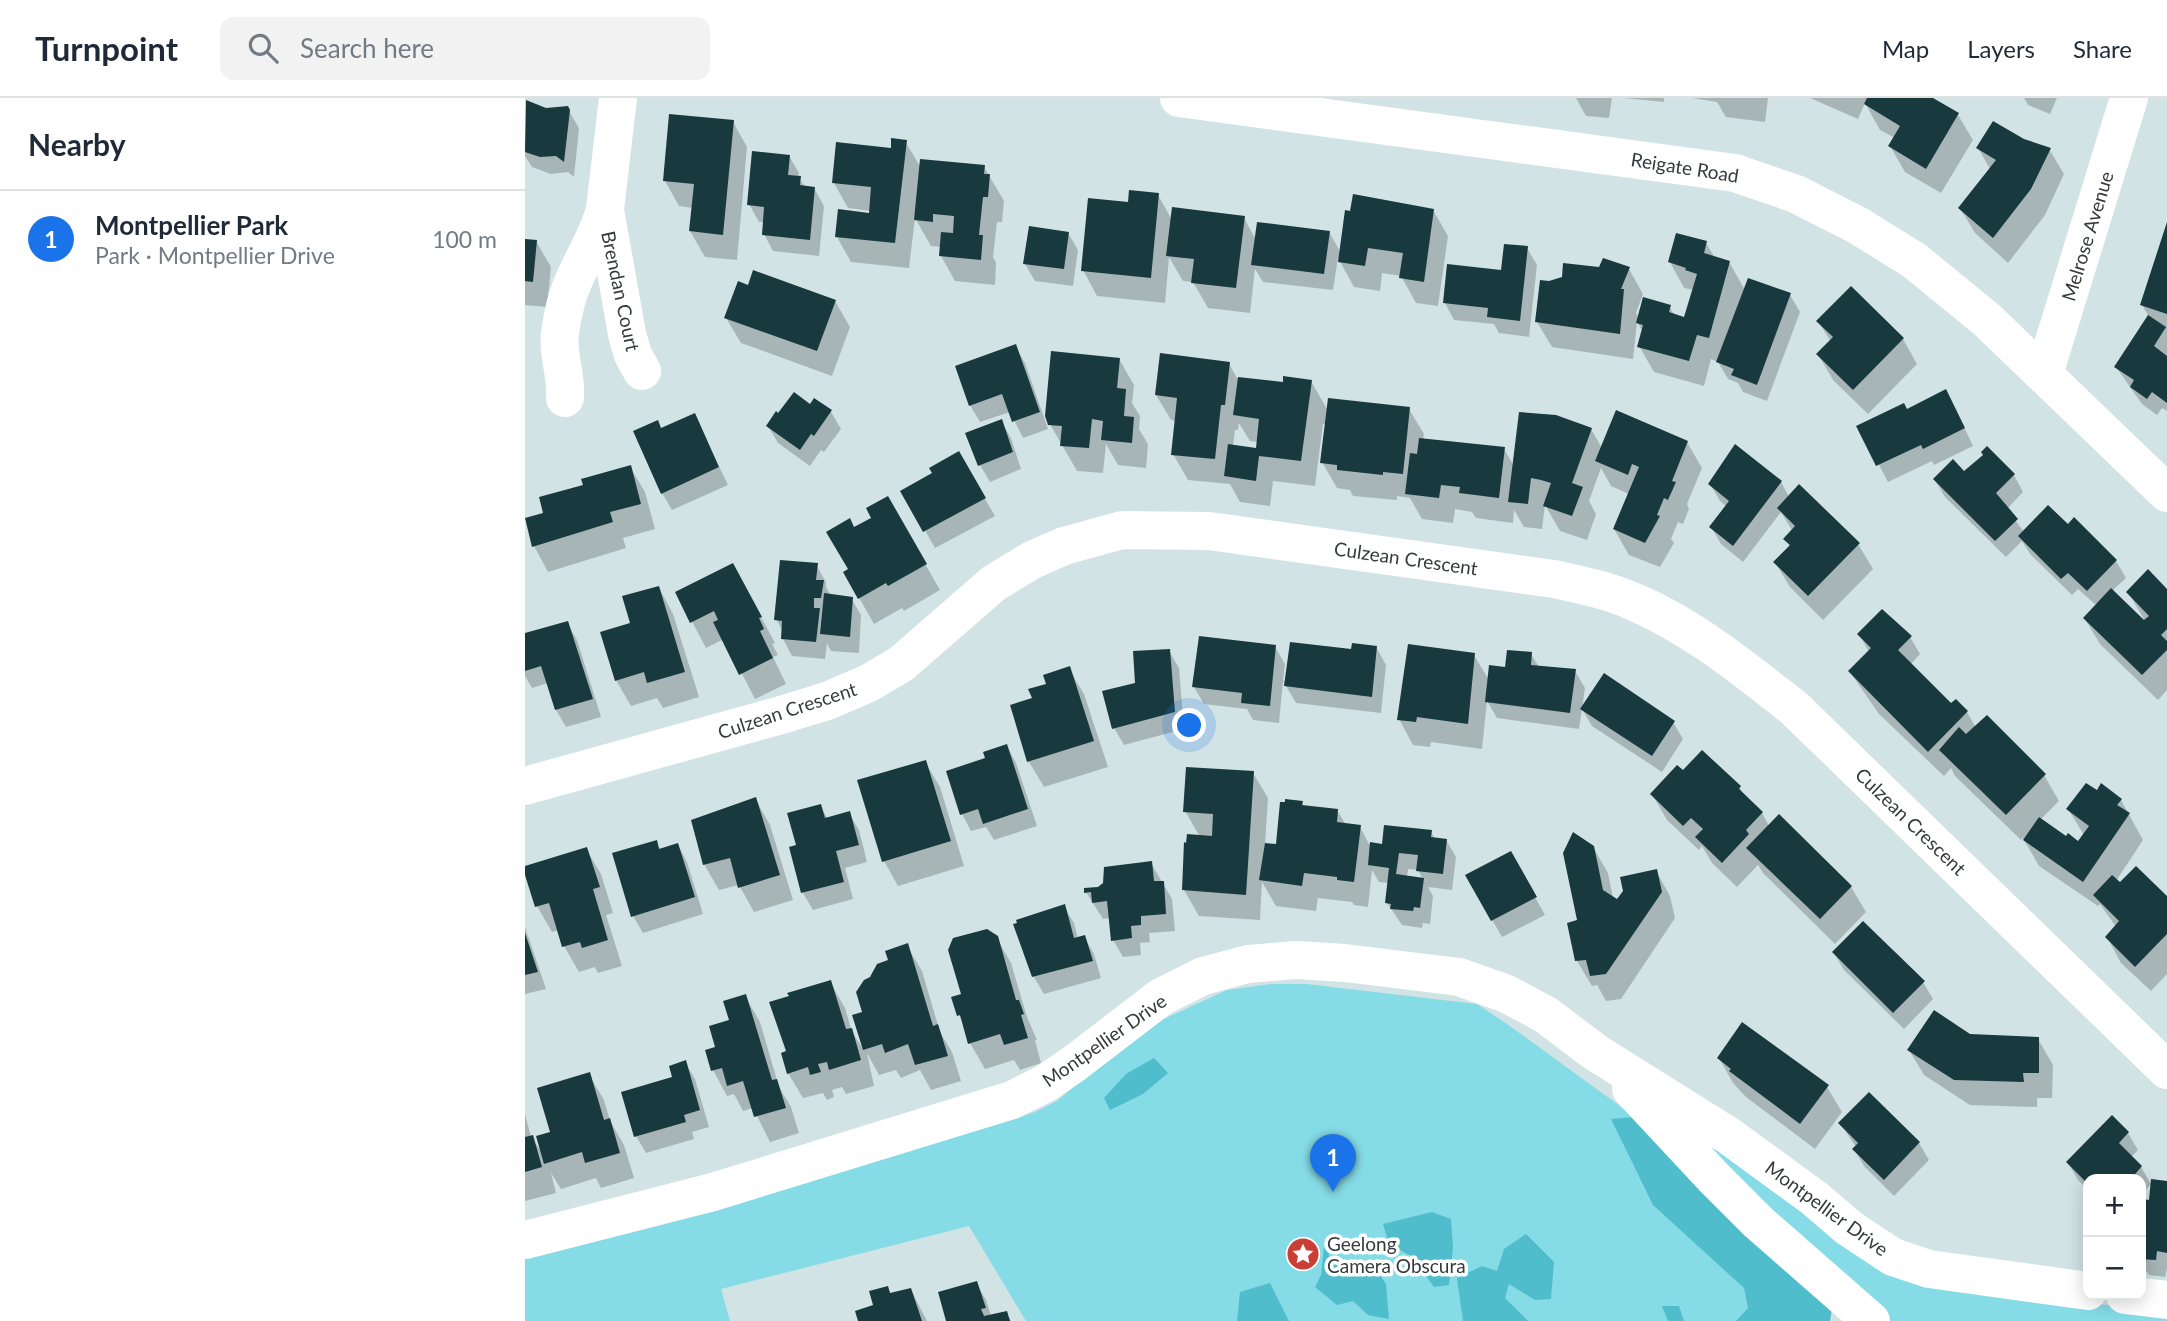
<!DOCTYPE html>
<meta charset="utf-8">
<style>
:root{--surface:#fff;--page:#f2f2f3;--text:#1f2937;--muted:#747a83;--line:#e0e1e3;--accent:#1a73e8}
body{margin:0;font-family:Lato,sans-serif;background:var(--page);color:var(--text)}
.controls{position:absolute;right:21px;bottom:21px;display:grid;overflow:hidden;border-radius:14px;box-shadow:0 4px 18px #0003}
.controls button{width:63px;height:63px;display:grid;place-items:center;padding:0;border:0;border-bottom:2px solid var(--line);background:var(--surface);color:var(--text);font:35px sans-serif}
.you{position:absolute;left:665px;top:628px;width:24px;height:24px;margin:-18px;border:5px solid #fff;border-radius:50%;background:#1a73e8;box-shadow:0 0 0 10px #1a73e833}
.badge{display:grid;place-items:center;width:46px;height:46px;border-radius:50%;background:var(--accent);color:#fff;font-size:23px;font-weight:700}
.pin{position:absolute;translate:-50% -58px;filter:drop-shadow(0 2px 4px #0008)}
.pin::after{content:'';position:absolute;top:37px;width:24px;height:21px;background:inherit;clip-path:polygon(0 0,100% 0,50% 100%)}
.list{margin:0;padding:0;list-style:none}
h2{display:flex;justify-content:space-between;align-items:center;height:91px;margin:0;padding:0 28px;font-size:30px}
h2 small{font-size:23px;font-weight:400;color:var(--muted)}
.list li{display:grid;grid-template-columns:46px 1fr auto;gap:21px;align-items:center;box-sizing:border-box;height:98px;padding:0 28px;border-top:2px solid var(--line)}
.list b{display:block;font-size:26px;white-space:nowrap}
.list p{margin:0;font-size:23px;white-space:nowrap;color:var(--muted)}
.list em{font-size:23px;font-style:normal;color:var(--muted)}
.icon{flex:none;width:38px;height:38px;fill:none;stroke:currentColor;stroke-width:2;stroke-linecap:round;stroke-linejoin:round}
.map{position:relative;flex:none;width:1642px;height:1223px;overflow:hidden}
header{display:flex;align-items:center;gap:42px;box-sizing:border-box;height:98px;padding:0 35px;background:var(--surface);border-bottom:2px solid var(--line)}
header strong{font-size:33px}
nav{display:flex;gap:38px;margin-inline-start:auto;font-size:24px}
.search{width:490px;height:63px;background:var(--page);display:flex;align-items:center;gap:18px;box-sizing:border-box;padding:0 24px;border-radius:14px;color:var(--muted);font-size:26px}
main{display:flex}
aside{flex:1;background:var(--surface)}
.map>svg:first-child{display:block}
.green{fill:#85dbe6}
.forest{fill:#4fbdcb}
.shadow{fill:#0003;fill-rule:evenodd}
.building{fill:#183a3f}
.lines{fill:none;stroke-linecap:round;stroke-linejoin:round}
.minor{stroke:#fff;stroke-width:38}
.labels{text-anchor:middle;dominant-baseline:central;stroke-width:7;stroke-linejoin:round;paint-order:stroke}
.street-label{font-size:19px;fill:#353b3c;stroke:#fff}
.poi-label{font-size:19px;fill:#353b3c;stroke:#fff;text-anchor:start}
</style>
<header>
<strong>Turnpoint</strong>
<div class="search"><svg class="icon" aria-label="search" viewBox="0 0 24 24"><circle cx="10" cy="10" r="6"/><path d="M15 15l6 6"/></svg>Search here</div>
<nav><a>Map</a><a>Layers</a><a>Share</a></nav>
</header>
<main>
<aside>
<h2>Nearby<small></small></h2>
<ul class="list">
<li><span class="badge">1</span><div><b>Montpellier Park</b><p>Park · Montpellier Drive</p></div><em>100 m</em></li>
</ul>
</aside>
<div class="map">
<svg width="1642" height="1223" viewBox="0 0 1642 1223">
<rect width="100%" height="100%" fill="#d2e3e5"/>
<!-- green -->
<path class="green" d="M 746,886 L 781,886 L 952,906 L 982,926 L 1110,1019 L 1305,1223 L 501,1223 L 444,1128 L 196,1191 L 205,1223 L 0,1223 L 0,1159 L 476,1025 L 510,1014 L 532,1003 L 580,961 L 628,926 L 702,892 Z
M 1157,1024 L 1447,1189 L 1642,1215 L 1642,1223 L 1365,1223 L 1352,1217 Z"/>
<!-- forest -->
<path class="forest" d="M 629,960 L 643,975 L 618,996 L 585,1012 L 579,1000 L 601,976 Z
M 1110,1019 L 1307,1211 L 1305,1223 L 1211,1223 L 1223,1210 L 1219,1190 L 1128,1107 L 1086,1021 Z
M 907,1114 L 926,1121 L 928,1149 L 924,1187 L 909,1189 L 886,1158 L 864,1146 L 858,1126 Z
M 1001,1136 L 1029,1164 L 1026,1201 L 1010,1202 L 984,1186 L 980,1200 L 1003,1223 L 938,1223 L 932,1180 L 957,1168 L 972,1173 L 979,1151 Z
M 799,1149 L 810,1167 L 845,1163 L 861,1186 L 864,1221 L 843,1217 L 828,1203 L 812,1207 L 790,1189 L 796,1177 Z
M 745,1185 L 764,1223 L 712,1223 L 715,1194 Z
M 1137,1208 L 1154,1208 L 1159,1223 L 1143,1223 Z"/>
<!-- shadow -->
<path class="shadow" d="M 1051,0 L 1087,0 L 1084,20 L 1061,18 Z
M 1099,0 L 1139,0 L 1139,4 Z
M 1167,0 L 1243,0 L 1240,24 L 1201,19 L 1192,4 Z
M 1285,0 L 1405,0 L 1433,17 L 1448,42 L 1416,95 L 1380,74 L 1365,48 L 1370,40 L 1355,32 L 1340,5 L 1333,21 Z
M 1499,0 L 1532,0 L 1525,16 L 1503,7 Z
M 2,5 L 21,12 L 42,10 L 54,30 L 49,79 L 43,74 L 26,76 L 7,69 L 0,58 Z
M 208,24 L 222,49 L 212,162 L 180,159 L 165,133 L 168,110 L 154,108 L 140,83 Z
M 380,43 L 396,70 L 459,69 L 479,103 L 477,124 L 472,124 L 468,159 L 471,165 L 470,187 L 430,183 L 416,158 L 416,149 L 406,148 L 390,120 L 384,170 L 326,164 L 312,139 L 345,117 L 346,113 L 323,110 L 309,85 Z
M 1453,50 L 1524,51 L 1539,76 L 1520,117 L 1483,165 L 1450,135 L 1435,110 L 1465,71 Z
M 264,58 L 274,75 L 273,79 L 280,89 L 289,90 L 299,108 L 294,158 L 248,153 L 239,136 L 240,124 L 234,124 L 224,106 Z
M 633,97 L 647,122 L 719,120 L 731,142 L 804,134 L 816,155 L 908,112 L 923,138 L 913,208 L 891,205 L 876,178 L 857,175 L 855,193 L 829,189 L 813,160 L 808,192 L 738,184 L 730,171 L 725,215 L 683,210 L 668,184 L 658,183 L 644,159 L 640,205 L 572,198 L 558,172 L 605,105 Z
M 1642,130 L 1642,313 L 1637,310 L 1632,317 L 1617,306 L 1591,269 L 1624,219 L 1617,207 Z
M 543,135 L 553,152 L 548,188 L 510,183 L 500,166 Z
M 0,142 L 11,143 L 26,169 L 22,209 L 0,207 Z
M 1181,145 L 1190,160 L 1204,164 L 1220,192 L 1265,197 L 1275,214 L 1242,303 L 1218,294 L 1213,285 L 1203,281 L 1193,264 L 1186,261 L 1179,288 L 1129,274 L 1114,248 L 1118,234 L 1112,224 L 1108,261 L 1027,249 L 1012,224 L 1024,185 L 1075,170 L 1104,171 L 1118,196 L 1111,215 L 1114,221 L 1144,208 L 1150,218 L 1161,221 L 1169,192 L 1159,190 L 1145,164 Z
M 1002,150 L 1012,167 L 1004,239 L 974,235 L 969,226 L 929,222 L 920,205 L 977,174 Z
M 224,189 L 310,203 L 325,229 L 307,278 L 216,245 L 201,220 Z
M 1293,223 L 1378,241 L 1392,266 L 1343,316 L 1308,282 L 1293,256 L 1306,244 Z
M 490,248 L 500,265 L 523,331 L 498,340 L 485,314 L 455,324 L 445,307 Z
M 594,261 L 609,287 L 607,305 L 615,318 L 614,331 L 623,346 L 621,370 L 593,367 L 581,346 L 578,375 L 552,373 L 522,321 Z
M 704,266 L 712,280 L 759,286 L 786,283 L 803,313 L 884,311 L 899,336 L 898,342 L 979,351 L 989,368 L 1066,331 L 1077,350 L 1162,344 L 1177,370 L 1162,406 L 1164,411 L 1158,426 L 1153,424 L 1146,441 L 1149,445 L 1135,469 L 1104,457 L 1089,431 L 1104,396 L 1086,388 L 1076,370 L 1064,403 L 1071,416 L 1062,442 L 1035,433 L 1020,407 L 1017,431 L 999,429 L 989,412 L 988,425 L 951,420 L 947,414 L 930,411 L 928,425 L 897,421 L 885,400 L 872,398 L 872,402 L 828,398 L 825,392 L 812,390 L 797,364 L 801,326 L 798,326 L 790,388 L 748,383 L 745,408 L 715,404 L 705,386 L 663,382 L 648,356 L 652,323 L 646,322 L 631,297 ZM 714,325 L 725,343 L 733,344 L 732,351 L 708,348 L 710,332 L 713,332 Z
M 285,308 L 306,314 L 316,331 L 299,354 L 296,352 L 285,368 L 253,345 L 243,328 Z
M 1430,310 L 1448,348 L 1409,367 L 1407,363 L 1363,384 L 1334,329 L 1381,313 Z
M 169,317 L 203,387 L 147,412 L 137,395 L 136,332 Z
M 476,323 L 486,340 L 496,371 L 465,384 L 455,367 Z
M 433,355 L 470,418 L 410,450 L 377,393 L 409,375 Z
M 105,369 L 120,394 L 130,431 L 98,440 L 101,450 L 23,474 L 9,448 L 20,416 L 60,388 Z
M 1439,376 L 1489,377 L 1498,394 L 1482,411 L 1499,434 L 1543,428 L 1591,463 L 1601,480 L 1587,493 L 1620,523 L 1603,494 L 1642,494 L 1642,592 L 1633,602 L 1575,546 L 1560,521 L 1572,508 L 1553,491 L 1547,497 L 1505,456 L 1497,443 L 1481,459 L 1420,399 L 1410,382 Z
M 1256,384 L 1264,399 L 1333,446 L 1348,471 L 1298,522 L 1265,489 L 1250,464 L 1265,449 L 1260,441 L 1268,434 L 1256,414 L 1218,464 L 1196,446 L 1186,429 L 1202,409 L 1195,403 L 1185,386 Z
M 362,400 L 415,492 L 379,513 L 377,510 L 349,526 L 320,475 L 325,472 L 329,431 L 348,420 Z
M 291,467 L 301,484 L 301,489 L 306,498 L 326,500 L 336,517 L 334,555 L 306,553 L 302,545 L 300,561 L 267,558 L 258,541 L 258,534 L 251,521 Z
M 134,490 L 148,516 L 174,599 L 138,610 L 132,600 L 106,608 L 91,582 L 107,526 Z
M 152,495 L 226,500 L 250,545 L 247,546 L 253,557 L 248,559 L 261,586 L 230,601 L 199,541 L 181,550 Z
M 42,525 L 52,542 L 76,619 L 41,629 L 31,612 L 23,585 L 7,590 L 0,578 L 0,537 Z
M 1334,536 L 1385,539 L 1395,556 L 1385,567 L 1426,607 L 1442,614 L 1451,630 L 1519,677 L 1534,703 L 1515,722 L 1542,740 L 1554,745 L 1559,737 L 1543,711 L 1572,695 L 1596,702 L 1618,742 L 1591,783 L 1642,800 L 1642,876 L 1626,893 L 1596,865 L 1582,839 L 1591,829 L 1575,806 L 1573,808 L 1514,768 L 1498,740 L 1496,742 L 1430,678 L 1426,670 L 1419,678 L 1354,616 L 1325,574 L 1344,554 Z
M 750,549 L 760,566 L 758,583 L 762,583 L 828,553 L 851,549 L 861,567 L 856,615 L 771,605 L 758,583 L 754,625 L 728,622 L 722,611 L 679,606 L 669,589 Z
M 644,553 L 654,570 L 659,631 L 599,647 L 589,630 Z
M 1006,556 L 1014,569 L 1050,573 L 1060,590 L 1054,631 L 972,620 L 962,603 L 957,651 L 906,644 L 905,649 L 888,647 L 874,621 L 949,557 L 964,582 Z
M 544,571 L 559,596 L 583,669 L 519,689 L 504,664 L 487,609 L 509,601 Z
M 1057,611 L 1148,624 L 1158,641 L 1137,674 L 1067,628 Z
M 482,648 L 491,665 L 512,728 L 469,742 L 461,729 L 446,733 L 437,716 L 462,661 Z
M 400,664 L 415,689 L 439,768 L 373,788 L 359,763 Z
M 728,675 L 743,700 L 740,747 L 753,748 L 777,704 L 779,709 L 812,712 L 821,727 L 835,729 L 844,746 L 859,748 L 906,734 L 910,741 L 921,742 L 931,759 L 927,792 L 903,789 L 908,798 L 905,826 L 898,825 L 897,830 L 877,827 L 862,805 L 864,785 L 854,784 L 847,772 L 843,809 L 829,807 L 827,804 L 793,800 L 791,813 L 751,808 L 737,784 L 735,822 L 674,818 L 659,792 L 675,739 L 660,713 ZM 883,771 L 893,772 L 898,781 L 882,779 Z
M 1158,675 L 1215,690 L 1221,700 L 1237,715 L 1244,728 L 1326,789 L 1341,814 L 1310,846 L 1238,775 L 1233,767 L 1212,789 L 1187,765 L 1177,748 L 1174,752 L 1142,722 L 1127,696 Z
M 231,702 L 245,727 L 268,802 L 229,814 L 214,787 L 194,792 L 179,766 Z
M 295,708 L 303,721 L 324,715 L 334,732 L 342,764 L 320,770 L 328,801 L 288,812 L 278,795 L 266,750 L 274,748 Z
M 131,744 L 136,752 L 153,747 L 162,764 L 178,816 L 118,835 L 108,818 Z
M 1068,749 L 1083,775 L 1088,800 L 1093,803 L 1131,773 L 1145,798 L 1150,820 L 1096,901 L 1081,903 L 1072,887 L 1067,888 L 1052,863 L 1054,823 Z
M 61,751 L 76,776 L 88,815 L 81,817 L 97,868 L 73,875 L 70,869 L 54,874 L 39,848 L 34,832 L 27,834 L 12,808 L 0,771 Z
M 985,755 L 1020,817 L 977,839 L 942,778 Z
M 626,765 L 647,801 L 650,833 L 624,835 L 625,844 L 615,845 L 616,857 L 598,859 L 588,842 L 585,820 L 578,821 L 561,794 Z
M 539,809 L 549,825 L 553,841 L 559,839 L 569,856 L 576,880 L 519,896 L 509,879 L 490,827 Z
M 0,829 L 21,891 L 0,896 Z
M 471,839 L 486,865 L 502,919 L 512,942 L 510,942 L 516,965 L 495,972 L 489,962 L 460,971 L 445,945 L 440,927 L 434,917 L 438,898 Z
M 382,848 L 397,873 L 415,934 L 427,954 L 436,983 L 406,992 L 395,972 L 376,980 L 371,972 L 354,977 L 342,955 L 349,988 L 321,996 L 317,989 L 307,992 L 309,999 L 302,1002 L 298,995 L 278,1000 L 263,975 L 263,955 L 305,884 L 320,910 L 327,934 L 339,952 L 329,918 L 340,915 L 365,863 Z
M 1309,855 L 1398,884 L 1408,901 L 1379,931 L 1319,872 Z
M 220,898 L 235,924 L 254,989 L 266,1009 L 274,1035 L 245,1044 L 228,1010 L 218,1013 L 209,996 L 202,998 L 188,972 L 193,950 Z
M 1445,938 L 1513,941 L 1528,967 L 1527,1000 L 1512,1000 L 1512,1009 L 1445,1007 L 1399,977 L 1384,952 Z
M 1194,960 L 1302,989 L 1317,1014 L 1290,1051 L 1221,999 L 1208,985 Z
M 160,965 L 170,981 L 184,1029 L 167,1034 L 169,1041 L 121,1055 L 111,1038 Z
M 64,977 L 79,1002 L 85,1023 L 99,1047 L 109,1080 L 76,1090 L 71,1080 L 36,1091 L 26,1075 L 31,1095 L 0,1103 L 0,1016 L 6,1039 L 16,1053 Z
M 1344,996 L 1394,1045 L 1404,1062 L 1369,1098 L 1339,1068 L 1329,1051 L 1331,1049 L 1315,1025 Z
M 1603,1035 L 1613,1052 L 1606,1059 L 1616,1069 L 1626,1086 L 1616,1097 L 1616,1081 L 1563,1081 L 1563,1092 L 1553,1082 L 1543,1065 Z
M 1642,1085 L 1642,1170 L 1640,1179 L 1624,1177 L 1616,1165 L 1616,1122 L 1618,1122 L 1625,1104 Z
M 451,1185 L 461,1202 L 466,1218 L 481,1215 L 486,1223 L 423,1223 Z
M 362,1190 L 366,1196 L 386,1192 L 402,1223 L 334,1223 L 350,1208 Z"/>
<!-- building -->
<path class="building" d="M 1342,0 L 1408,0 L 1434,15 L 1401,71 L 1363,48 L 1375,28 L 1339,6 Z
M 1,2 L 21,10 L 43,8 L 45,12 L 39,64 L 31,58 L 15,59 L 0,54 Z
M 144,16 L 209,22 L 198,137 L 164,133 L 169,86 L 138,83 Z
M 1468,23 L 1499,41 L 1526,50 L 1506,91 L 1468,140 L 1433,110 L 1471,62 L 1451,50 Z
M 366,40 L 382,42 L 370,145 L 310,139 L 313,111 L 344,115 L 346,89 L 307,85 L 311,44 L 366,50 Z
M 227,53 L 265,57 L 263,77 L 276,78 L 275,87 L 290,89 L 285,142 L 237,137 L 239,109 L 222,107 Z
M 395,61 L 460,67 L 459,76 L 465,76 L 463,99 L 458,99 L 454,137 L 458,137 L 456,162 L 414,158 L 416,134 L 428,135 L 429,118 L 408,116 L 408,124 L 389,122 Z
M 604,92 L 634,95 L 626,180 L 556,173 L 563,100 L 603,104 Z
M 828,96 L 909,111 L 899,184 L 874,180 L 878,155 L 843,150 L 840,168 L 813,164 L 820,112 L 825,113 Z
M 647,109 L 720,118 L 711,190 L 666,185 L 669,161 L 641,158 Z
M 732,124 L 805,133 L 799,176 L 726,167 Z
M 1642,124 L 1642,216 L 1615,207 Z
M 504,128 L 544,134 L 539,171 L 498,166 Z
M 1151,135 L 1182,143 L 1179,155 L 1205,163 L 1184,240 L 1172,237 L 1164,263 L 1112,249 L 1118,227 L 1111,225 L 1118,199 L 1146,207 L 1144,214 L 1159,219 L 1172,176 L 1160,172 L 1161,170 L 1143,164 Z
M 0,141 L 12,142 L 8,184 L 0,183 Z
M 979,146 L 1003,148 L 995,223 L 962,219 L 963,210 L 918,205 L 922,166 L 976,172 Z
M 1078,160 L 1105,169 L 1096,191 L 1099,191 L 1095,236 L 1010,224 L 1015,182 L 1024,183 L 1037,179 L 1038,165 L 1074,169 Z
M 228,172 L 311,202 L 292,253 L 199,220 L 213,183 L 223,187 Z
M 1223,180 L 1266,195 L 1232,287 L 1206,277 L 1209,271 L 1191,264 Z
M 1326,188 L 1379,240 L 1328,292 L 1291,256 L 1308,239 L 1291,223 Z
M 1623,217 L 1641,229 L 1629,248 L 1642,258 L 1642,305 L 1627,294 L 1622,301 L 1605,289 L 1609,282 L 1589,269 Z
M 491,246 L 515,314 L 487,324 L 477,296 L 444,308 L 430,268 Z
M 526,253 L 595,260 L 592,290 L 601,291 L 599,318 L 609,319 L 607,345 L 576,342 L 578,323 L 567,321 L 564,350 L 535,348 L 537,328 L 523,327 L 520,318 Z
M 635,255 L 705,264 L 700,307 L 696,307 L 690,361 L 646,357 L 652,300 L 630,297 Z
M 758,278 L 787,282 L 776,363 L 734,358 L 731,383 L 699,378 L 703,346 L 731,350 L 734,321 L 708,317 L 713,279 L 758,284 Z
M 1421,291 L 1440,330 L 1398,351 L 1396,347 L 1351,368 L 1331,328 L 1379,305 L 1382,311 Z
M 269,294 L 285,306 L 289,300 L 307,312 L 289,338 L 286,336 L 275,352 L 241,328 L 251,313 L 253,315 Z
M 803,300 L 885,309 L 878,376 L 858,374 L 858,377 L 812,372 L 812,367 L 795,365 Z
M 1091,312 L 1163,343 L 1147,383 L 1151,384 L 1143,402 L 1139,400 L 1132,417 L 1135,418 L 1120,445 L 1088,431 L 1114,369 L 1107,366 L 1103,377 L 1070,363 Z
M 994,314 L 1031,317 L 1067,330 L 1047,385 L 1058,389 L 1047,418 L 1018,408 L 1026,385 L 1016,382 L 1006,380 L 1003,406 L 983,404 Z
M 170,315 L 194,369 L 136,396 L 108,333 L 133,322 L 136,330 Z
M 477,321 L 488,354 L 453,368 L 440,335 Z
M 894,340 L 980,349 L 974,400 L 934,395 L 935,389 L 916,387 L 914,400 L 880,396 L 885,355 L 892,356 Z
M 1210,346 L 1257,383 L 1208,448 L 1184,429 L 1204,403 L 1183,386 Z
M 1462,348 L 1490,376 L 1471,395 L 1493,421 L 1470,443 L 1408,381 L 1428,361 L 1439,373 L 1458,357 L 1456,354 Z
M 434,353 L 461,400 L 398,434 L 375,393 L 407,375 L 404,370 Z
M 106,367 L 116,406 L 85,414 L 88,424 L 7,449 L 0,420 L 18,415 L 14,399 L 58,387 L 56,381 Z
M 1274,386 L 1335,445 L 1283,498 L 1248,464 L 1265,447 L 1258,441 L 1270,428 L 1252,410 Z
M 363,398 L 402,466 L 363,488 L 361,485 L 333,501 L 318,474 L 323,471 L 301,434 L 325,420 L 329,429 L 346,420 L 341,410 Z
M 1523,407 L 1543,426 L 1549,419 L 1592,462 L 1562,493 L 1543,475 L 1536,481 L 1493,438 Z
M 255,462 L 293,465 L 291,482 L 299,482 L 296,500 L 289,500 L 289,510 L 295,510 L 291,544 L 256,541 L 257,523 L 249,522 Z
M 208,465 L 237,519 L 234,520 L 239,531 L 235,533 L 248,560 L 214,577 L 188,524 L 193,522 L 189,513 L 165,525 L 150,494 Z
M 1623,471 L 1642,491 L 1642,531 L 1636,537 L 1642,543 L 1642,552 L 1617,577 L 1558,520 L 1586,490 L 1619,522 L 1624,518 L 1601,494 Z
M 134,488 L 160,574 L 122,585 L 119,574 L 90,583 L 75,534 L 105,525 L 97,498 Z
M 299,495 L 328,499 L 325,539 L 295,536 Z
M 1357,511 L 1387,538 L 1373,552 L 1426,605 L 1431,601 L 1443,613 L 1403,654 L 1323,573 L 1346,550 L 1332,536 Z
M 43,523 L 68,601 L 30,612 L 16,568 L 0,573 L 0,535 Z
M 674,538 L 751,547 L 745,608 L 716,605 L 717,595 L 667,589 Z
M 765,544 L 826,551 L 827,545 L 852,548 L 847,599 L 759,588 Z
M 883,546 L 950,555 L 943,626 L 892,619 L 891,624 L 872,622 Z
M 645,551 L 650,614 L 587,631 L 577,593 L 610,585 L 608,553 Z
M 982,552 L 1007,554 L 1006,567 L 1051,571 L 1045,615 L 960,604 L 964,567 L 980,569 Z
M 545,568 L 569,643 L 502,664 L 485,607 L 507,600 L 503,591 L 521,586 L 518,577 Z
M 1079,575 L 1150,623 L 1127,658 L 1055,611 Z
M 1462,617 L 1521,676 L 1481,717 L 1414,652 L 1434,629 L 1441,636 Z
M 482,646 L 503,711 L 458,726 L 453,711 L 435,717 L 421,673 L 460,660 L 458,654 Z
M 1177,652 L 1216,688 L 1214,691 L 1238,714 L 1221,732 L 1224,736 L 1197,765 L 1170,739 L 1178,731 L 1166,720 L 1158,728 L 1125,696 L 1152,667 L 1158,672 Z
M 401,662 L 426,743 L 357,764 L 332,682 Z
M 661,669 L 729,673 L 721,797 L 657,792 L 659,744 L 661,745 L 662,736 L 687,738 L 688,716 L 658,714 Z
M 1561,685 L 1572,692 L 1576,685 L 1597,701 L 1592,707 L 1605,715 L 1558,784 L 1498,742 L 1514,719 L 1541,738 L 1543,735 L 1553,743 L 1564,728 L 1541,711 Z
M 231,699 L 255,777 L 213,790 L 205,760 L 178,767 L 166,722 Z
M 760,701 L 778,703 L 777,707 L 813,711 L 812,724 L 836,727 L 829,784 L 812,782 L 812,779 L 779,775 L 777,788 L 734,782 L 740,745 L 751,746 L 755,704 L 760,704 Z
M 296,706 L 300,720 L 325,713 L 334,747 L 311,753 L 319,784 L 276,795 L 264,749 L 271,747 L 262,715 Z
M 1254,716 L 1327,788 L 1295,821 L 1221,750 Z
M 859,727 L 907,732 L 906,739 L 922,741 L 918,776 L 891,773 L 893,757 L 874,755 L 871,776 L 899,780 L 895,810 L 889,809 L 888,813 L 865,811 L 866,806 L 860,805 L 864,770 L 843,767 L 845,744 L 857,746 Z
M 1048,734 L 1069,748 L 1078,792 L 1092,801 L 1098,793 L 1095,779 L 1132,771 L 1137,794 L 1081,876 L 1065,878 L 1061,862 L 1050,863 L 1042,825 L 1052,822 L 1038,755 Z
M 132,742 L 134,751 L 153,745 L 170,799 L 106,819 L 87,755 Z
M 62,749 L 75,789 L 68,791 L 83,842 L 57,850 L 55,844 L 37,849 L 24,805 L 10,809 L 0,777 L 0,768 Z
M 986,753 L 1012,799 L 966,823 L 940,777 Z
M 627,763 L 629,783 L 639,783 L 641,816 L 616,818 L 616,827 L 606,828 L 607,840 L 586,843 L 582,803 L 567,805 L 566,794 L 559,795 L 559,790 L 573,789 L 578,785 L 579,769 Z
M 1611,768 L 1642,798 L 1642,836 L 1610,869 L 1580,839 L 1594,823 L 1568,797 L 1587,777 L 1595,784 Z
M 540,806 L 549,840 L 560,837 L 568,863 L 507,879 L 488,826 L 492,825 L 491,822 Z
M 1338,823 L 1400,883 L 1368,915 L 1307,854 Z
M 462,831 L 473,838 L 491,902 L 494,902 L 499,916 L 496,917 L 503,940 L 479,947 L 475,936 L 443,946 L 435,917 L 432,918 L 426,899 L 436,896 L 423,852 L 428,840 Z
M 0,835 L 13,874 L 0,877 Z
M 383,845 L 408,928 L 413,926 L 423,958 L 390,967 L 383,946 L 360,955 L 357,946 L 338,952 L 327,917 L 337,914 L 331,894 L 339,882 L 345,879 L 352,866 L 363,862 L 360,853 Z
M 306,882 L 321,931 L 327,930 L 336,962 L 304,972 L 302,964 L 293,966 L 296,974 L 285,977 L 283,969 L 262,976 L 256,955 L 261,953 L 244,904 L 264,898 L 262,895 Z
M 221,896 L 247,982 L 252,981 L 261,1010 L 229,1019 L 218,983 L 202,988 L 197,970 L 186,973 L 180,952 L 190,949 L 184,928 L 204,922 L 198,903 Z
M 1409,912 L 1445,936 L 1514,939 L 1514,975 L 1498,975 L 1499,984 L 1429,982 L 1382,952 Z
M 1217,924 L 1304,987 L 1275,1026 L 1204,973 L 1206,971 L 1192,960 Z
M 161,962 L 175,1012 L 159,1017 L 161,1024 L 109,1039 L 96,994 L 147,979 L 144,968 Z
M 65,974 L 79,1022 L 85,1020 L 95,1055 L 60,1065 L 57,1054 L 19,1066 L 11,1038 L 25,1034 L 12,990 Z
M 1344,994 L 1395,1044 L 1359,1082 L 1327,1051 L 1333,1045 L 1313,1025 Z
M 1587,1017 L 1604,1034 L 1594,1045 L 1617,1068 L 1606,1081 L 1563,1081 L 1563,1086 L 1541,1064 Z
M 8,1037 L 17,1069 L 0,1074 L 0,1039 Z
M 1626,1081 L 1642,1083 L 1642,1155 L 1632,1153 L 1631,1162 L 1616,1161 L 1616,1120 L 1618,1101 L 1624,1102 Z
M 452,1183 L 461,1210 L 456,1211 L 459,1218 L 482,1213 L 485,1223 L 421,1223 L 413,1194 Z
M 363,1188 L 365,1195 L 386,1190 L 397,1223 L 333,1223 L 330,1213 L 348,1207 L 344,1193 Z"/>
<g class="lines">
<!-- minor -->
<path class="minor" d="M 654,0 L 1210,75 L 1271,96 L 1332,127 L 1390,163 L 1462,222 L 1642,395
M 80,112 L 102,236 L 108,257 L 117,273
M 1519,276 L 1604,0
M 40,300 C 42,278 32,257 35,235 C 37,221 40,205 45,192 C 55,164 73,140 80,111 L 93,0
M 0,688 L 256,617 L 302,603 L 344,585 L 376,566 L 469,485 L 507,462 L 539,448 L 597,432 L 684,433 L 1029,481 C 1056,487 1082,492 1107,503 C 1167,528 1219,571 1269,610 L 1642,972
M 1106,991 L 1188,1079 L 1233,1124 L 1346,1223
M 0,1142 L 188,1094 L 487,1002 L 521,985 L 550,965 L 636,899 L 678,878 L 723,866 L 771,862 L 820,865 L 934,879 L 982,896 L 1021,917 L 1070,954 L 1204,1038 L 1289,1100 L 1324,1130 L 1368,1159 L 1404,1171 L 1563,1193
M 1600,1197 L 1642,1202"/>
</g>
<!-- icons -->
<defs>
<symbol id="sight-disc" viewBox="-11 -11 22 22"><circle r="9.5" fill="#cb3d37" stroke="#fff"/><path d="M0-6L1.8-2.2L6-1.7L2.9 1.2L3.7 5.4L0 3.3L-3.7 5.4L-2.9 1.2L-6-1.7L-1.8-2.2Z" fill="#fff"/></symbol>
</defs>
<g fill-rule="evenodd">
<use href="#sight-disc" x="759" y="1137" width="38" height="38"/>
</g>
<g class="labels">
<!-- street labels -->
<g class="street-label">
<text transform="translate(1160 69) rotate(9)">Reigate Road</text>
<text transform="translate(1562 138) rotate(-73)">Melrose Avenue</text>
<text transform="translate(96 193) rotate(78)">Brendan Court</text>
<text transform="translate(881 460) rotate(8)">Culzean Crescent</text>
<text transform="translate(262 612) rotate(-18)">Culzean Crescent</text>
<text transform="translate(1386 723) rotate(44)">Culzean Crescent</text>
<text transform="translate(579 942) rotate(-35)">Montpellier Drive</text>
<text transform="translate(1302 1110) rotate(36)">Montpellier Drive</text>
</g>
<!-- poi labels -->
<g class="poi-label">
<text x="802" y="1145">Geelong<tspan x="802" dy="22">Camera Obscura</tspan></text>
</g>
</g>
</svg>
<div class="controls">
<button>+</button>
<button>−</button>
</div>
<div class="you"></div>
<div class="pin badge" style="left:808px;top:1094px">1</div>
</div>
</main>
